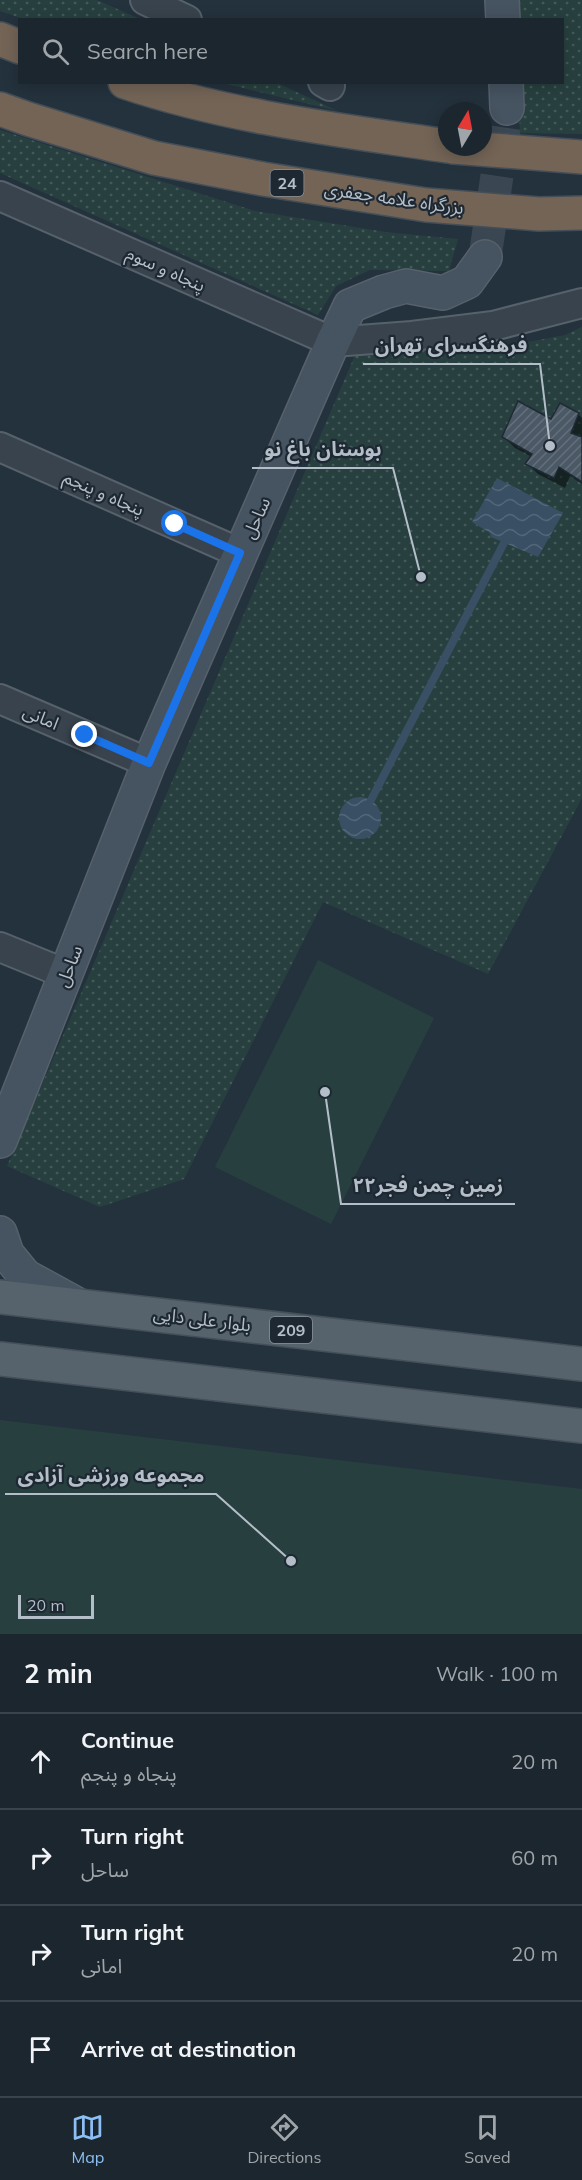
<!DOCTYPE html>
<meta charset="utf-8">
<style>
:root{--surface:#1b262e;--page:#242e36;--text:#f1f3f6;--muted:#a0a5aa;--line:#39434a;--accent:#8cc0f5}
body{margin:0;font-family:Mulish,"Noto Sans Arabic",sans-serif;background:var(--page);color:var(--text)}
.compass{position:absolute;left:438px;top:102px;width:54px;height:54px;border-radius:50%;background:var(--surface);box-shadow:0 3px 15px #0003;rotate:10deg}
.scale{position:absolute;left:18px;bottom:15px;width:76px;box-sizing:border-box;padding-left:6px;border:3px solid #b4bec8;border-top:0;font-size:16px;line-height:21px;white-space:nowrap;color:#b4bec8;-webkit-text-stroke:4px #1d2832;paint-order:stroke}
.stop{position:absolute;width:18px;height:18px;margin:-14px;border:4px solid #1a73e8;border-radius:50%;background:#fff}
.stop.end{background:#1a73e8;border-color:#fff;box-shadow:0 2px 6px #0008}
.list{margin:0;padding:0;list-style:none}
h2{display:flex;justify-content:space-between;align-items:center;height:78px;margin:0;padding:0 24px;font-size:26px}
h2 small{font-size:20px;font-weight:400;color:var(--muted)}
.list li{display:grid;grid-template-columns:39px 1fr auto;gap:18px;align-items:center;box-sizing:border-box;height:96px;padding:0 24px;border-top:2px solid var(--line)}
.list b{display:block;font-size:22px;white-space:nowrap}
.list p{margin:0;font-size:20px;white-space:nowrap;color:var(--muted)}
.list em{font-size:20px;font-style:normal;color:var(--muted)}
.icon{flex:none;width:33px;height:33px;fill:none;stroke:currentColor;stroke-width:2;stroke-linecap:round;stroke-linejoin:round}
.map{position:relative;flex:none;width:582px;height:1634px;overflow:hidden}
.search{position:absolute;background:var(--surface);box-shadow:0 3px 15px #0003;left:18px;right:18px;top:18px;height:66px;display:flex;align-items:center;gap:15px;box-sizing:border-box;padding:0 21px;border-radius:0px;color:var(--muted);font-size:22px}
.sheet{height:462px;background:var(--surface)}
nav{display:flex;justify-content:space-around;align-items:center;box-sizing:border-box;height:84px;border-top:2px solid var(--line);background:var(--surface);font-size:16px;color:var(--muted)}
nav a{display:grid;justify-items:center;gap:3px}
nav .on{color:var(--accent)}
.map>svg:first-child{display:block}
.green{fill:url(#green-dots)}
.pitch{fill:#27403f}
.water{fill:url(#water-waves)}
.shadow{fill:#0007}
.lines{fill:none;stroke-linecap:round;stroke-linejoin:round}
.stream{stroke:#394f64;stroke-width:8}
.building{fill:url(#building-hatch);stroke:#1f2a34;stroke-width:1.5}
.secondary-tunnel{stroke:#3a4752;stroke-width:33;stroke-dasharray:33 16;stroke-linecap:butt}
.street-casing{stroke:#56616b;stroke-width:32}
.secondary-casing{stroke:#56616b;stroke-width:36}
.primary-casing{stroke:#444f59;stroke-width:36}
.highway-casing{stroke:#434e58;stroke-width:36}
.street{stroke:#38434d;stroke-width:28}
.secondary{stroke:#465360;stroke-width:33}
.primary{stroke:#56636d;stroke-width:33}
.highway{stroke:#736456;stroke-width:33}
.route{stroke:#1a73e8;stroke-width:8}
.labels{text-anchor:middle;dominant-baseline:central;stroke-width:4.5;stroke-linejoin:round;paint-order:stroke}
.shield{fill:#1d2832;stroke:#87919b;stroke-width:1.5}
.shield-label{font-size:16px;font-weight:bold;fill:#b4bec8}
.street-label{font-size:18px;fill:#b4bec8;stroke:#1d2832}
.leader{fill:none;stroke:#b4bec8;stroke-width:2}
.callout-dot{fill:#b4bec8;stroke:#1d2832;stroke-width:2}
.callout-label{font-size:20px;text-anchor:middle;font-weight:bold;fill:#b4bec8;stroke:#1d2832;stroke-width:4.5;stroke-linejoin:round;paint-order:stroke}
</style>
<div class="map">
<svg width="582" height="1634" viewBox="0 0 582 1634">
<defs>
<pattern id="green-dots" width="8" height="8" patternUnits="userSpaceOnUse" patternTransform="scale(1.5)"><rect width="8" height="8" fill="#27403f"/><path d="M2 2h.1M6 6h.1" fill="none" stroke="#445a59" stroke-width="1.8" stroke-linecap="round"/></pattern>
<pattern id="water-waves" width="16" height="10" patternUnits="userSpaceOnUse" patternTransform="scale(1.5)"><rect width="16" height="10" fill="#394f64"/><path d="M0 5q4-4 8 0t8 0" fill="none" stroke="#536779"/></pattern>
<pattern id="building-hatch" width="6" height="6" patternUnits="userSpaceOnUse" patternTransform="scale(1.5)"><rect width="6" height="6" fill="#4b5966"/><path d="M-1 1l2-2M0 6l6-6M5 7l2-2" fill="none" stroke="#636f7a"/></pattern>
</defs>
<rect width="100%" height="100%" fill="#24323d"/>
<!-- green -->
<path class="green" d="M 0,0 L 97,0 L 140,19 L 23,19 L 0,11 Z
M 512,0 L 582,0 L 582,134 L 520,133 L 518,83 L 562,82 L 562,20 L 514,19 Z
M 222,83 L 277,83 L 338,111 Z
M 0,130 L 255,211 L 386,232 L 458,239 L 449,271 L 370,270 L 336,286 L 318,315 L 0,173 Z
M 582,327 L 582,798 L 488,974 L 323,902 L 184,1179 L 100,1207 L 7,1166 L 355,355 L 512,345 L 565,335 Z"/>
<!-- pitch -->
<path class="pitch" d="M 318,960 L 434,1018 L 331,1224 L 215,1167 Z
M 0,1420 L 582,1489 L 582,1634 L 0,1634 Z"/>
<!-- water -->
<path class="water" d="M 497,478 L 563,513 L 538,557 L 491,537 L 490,533 L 472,522 Z
M339 818a21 21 0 1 1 42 0a21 21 0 1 1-42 0Z"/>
<!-- shadow -->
<path class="shadow" d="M 578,414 L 582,418 L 582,484 L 570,476 L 565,488 L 538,474 L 527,463 L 532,457 L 515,448 L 504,437 Z"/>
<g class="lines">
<!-- stream -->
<path class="stream" d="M 371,800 L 504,543"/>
</g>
<!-- building -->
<path class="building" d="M 518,401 L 551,419 L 560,403 L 579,413 L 571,433 L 582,437 L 582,482 L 559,467 L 554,478 L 525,464 L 532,454 L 502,437 Z"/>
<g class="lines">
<!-- secondary-tunnel -->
<path class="secondary-tunnel" d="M 485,257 L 507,108"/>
<defs>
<path id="street" d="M 145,0 L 187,20
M 323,82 L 330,86
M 0,196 L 333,342 L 412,336 L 493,326 L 582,303
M 0,447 L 240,553
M 0,699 L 149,763
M 0,947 L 66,974"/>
<path id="secondary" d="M 502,0 L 503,20
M 506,82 L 507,108
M 0,1141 L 149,763 L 333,342 L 350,306 L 384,292 L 406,286 L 443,293 L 467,282 L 485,257
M 0,1233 L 7,1254 L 25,1276 L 78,1305"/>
<path id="primary" d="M 0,1297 L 582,1364
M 0,1359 L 582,1426"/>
<path id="highway" d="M 0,39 L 20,47
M 125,82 C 229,117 339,130 447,146
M 0,109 L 28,119 L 154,158 L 263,179 L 426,205 L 539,214 L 582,213
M 453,147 L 582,157"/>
</defs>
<!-- street casing -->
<use href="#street" class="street-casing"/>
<!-- secondary casing -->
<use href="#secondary" class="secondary-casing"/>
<!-- primary casing -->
<use href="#primary" class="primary-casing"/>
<!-- highway casing -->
<use href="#highway" class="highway-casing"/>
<!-- street -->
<use href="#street" class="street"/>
<!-- secondary -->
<use href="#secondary" class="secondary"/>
<!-- primary -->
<use href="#primary" class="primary"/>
<!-- highway -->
<use href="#highway" class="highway"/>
</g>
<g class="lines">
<!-- route -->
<path class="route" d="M 85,735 L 149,763 L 240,553 L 175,524"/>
</g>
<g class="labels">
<!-- shield labels -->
<g class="shield">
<rect x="270.5" y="170" width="33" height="26" rx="4.5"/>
<rect x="270" y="1317" width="42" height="26" rx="4.5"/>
</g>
<g class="shield-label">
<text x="287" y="183">24</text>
<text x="291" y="1330">209</text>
</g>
<!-- street labels -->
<g class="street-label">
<text transform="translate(394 198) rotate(8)">بزرگراه علامه جعفری</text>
<text transform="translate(166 269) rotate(24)">پنجاه و سوم</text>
<text transform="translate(104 493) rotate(24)">پنجاه و پنجم</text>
<text transform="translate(256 518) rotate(-66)">ساحل</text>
<text transform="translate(41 717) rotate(23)">امانی</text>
<text transform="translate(69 966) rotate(-69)">ساحل</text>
<text transform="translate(202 1319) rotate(7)">بلوار علی دایی</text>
</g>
</g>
<!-- callouts -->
<path class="leader" d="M550 446L540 364H363M421 577L393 468H252M325 1092L341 1204H515M291 1561L216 1494H5"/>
<g class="callout-dot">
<circle cx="550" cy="446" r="6"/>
<circle cx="421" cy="577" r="6"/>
<circle cx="325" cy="1092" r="6"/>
<circle cx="291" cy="1561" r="6"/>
</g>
<g class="callout-label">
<text x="451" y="352">فرهنگسرای تهران</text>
<text x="323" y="456">بوستان باغ نو</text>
<text x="428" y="1192">زمین چمن فجر۲۲</text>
<text x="111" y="1482">مجموعه ورزشی آزادی</text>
</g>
</svg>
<svg class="compass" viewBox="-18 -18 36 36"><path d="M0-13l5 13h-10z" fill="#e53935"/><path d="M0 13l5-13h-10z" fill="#a0a5aa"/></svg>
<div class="scale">20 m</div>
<div class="stop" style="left:175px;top:524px"></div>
<div class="stop end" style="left:85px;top:735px"></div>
<div class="search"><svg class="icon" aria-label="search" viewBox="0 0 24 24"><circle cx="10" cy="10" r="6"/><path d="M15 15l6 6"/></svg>Search here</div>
</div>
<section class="sheet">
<h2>2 min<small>Walk · 100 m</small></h2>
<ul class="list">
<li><svg class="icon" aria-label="ahead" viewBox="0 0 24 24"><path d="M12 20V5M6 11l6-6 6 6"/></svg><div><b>Continue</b><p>پنجاه و پنجم</p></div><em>20 m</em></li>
<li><svg class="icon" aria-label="right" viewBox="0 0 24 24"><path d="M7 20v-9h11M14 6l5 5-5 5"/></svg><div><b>Turn right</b><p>ساحل</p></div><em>60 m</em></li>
<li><svg class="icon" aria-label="right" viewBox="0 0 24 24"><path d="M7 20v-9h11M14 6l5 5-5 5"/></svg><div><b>Turn right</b><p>امانی</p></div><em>20 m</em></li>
<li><svg class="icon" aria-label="arrive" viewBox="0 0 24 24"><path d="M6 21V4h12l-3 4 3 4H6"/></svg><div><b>Arrive at destination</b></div></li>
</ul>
</section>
<nav>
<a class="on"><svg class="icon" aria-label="map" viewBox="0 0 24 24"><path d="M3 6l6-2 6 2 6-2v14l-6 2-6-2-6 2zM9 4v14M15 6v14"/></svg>Map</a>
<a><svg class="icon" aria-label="directions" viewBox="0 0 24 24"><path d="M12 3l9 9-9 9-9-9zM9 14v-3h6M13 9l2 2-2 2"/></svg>Directions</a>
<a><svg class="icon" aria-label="saved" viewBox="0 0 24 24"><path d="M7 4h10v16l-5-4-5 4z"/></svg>Saved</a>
</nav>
